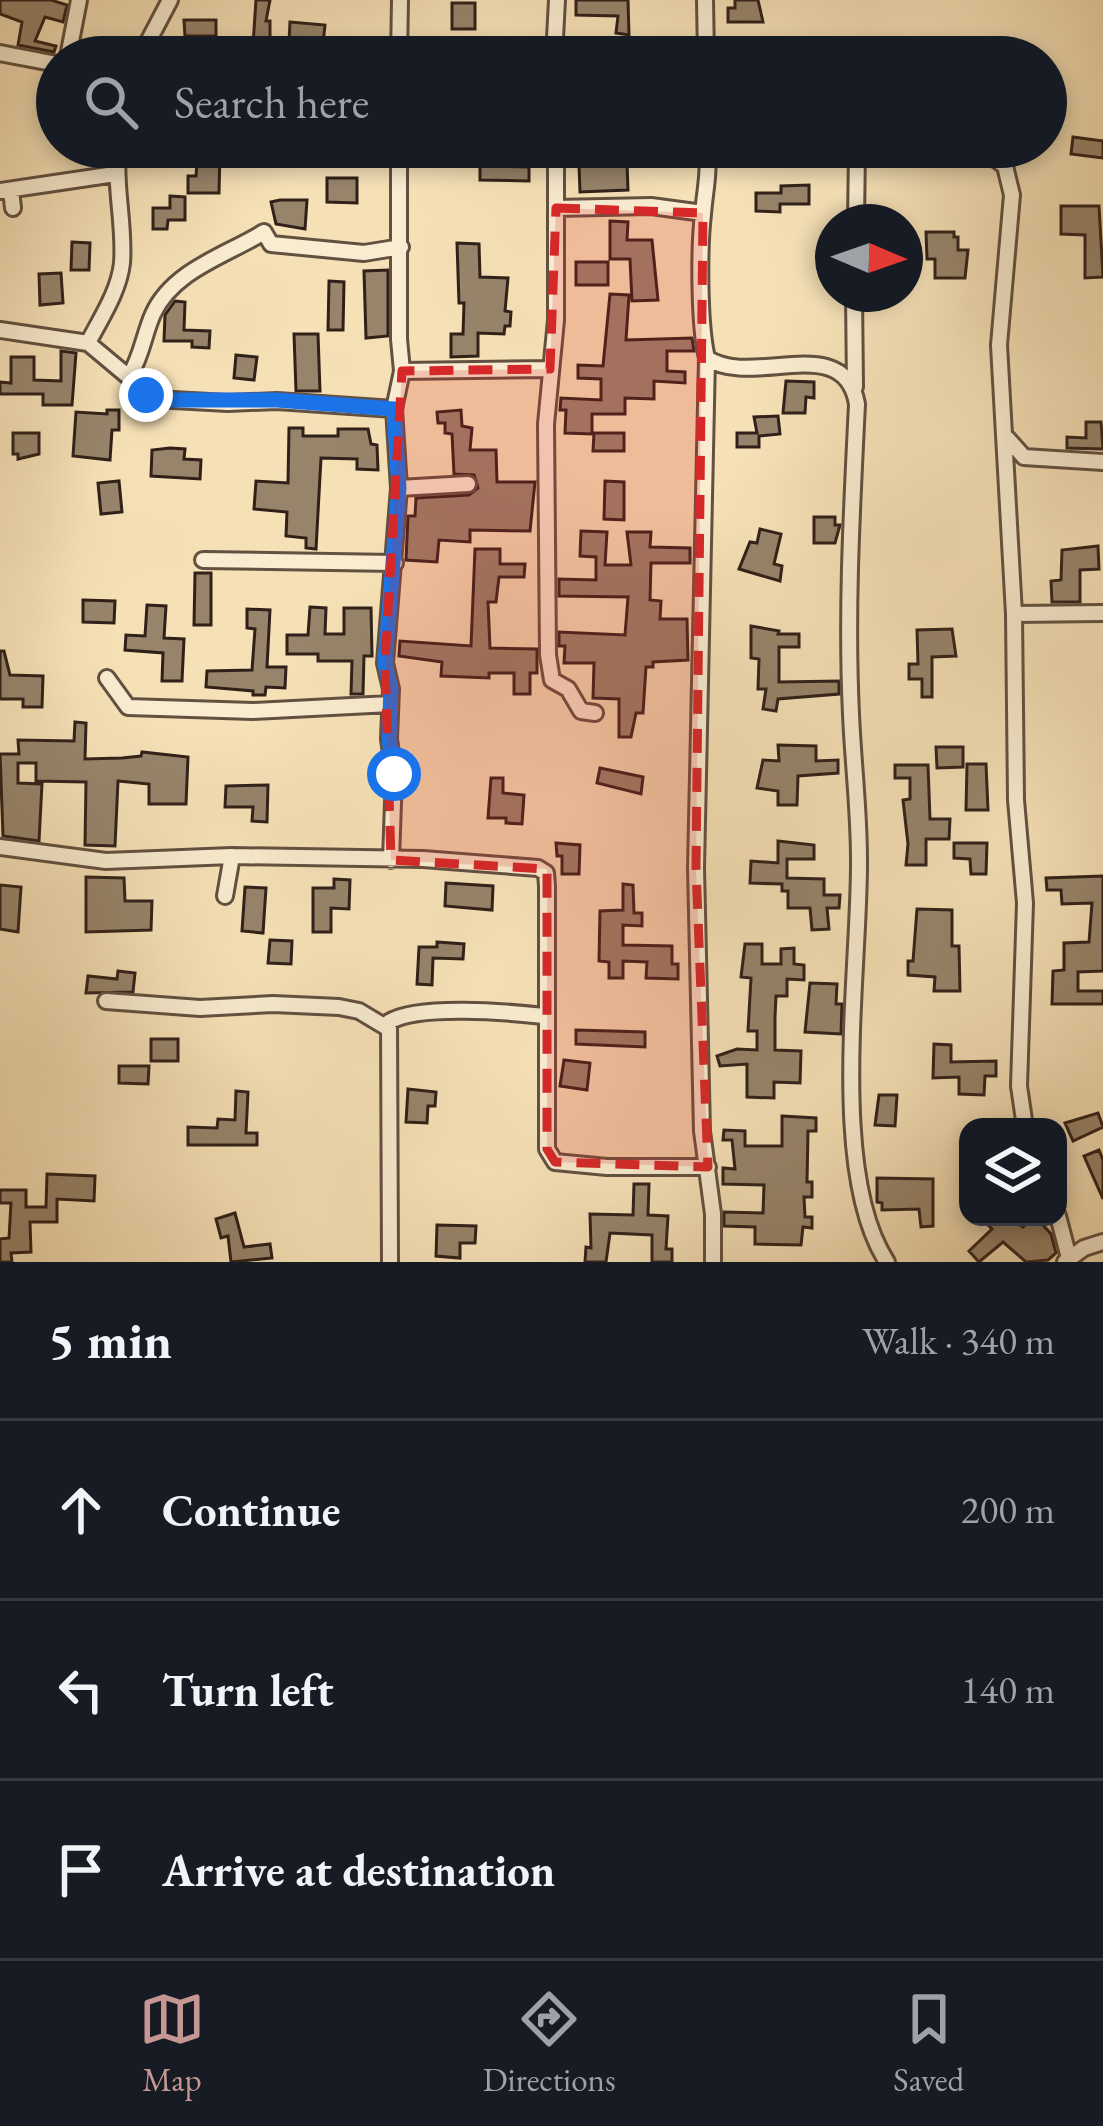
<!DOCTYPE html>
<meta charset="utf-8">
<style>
:root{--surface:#171b24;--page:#242831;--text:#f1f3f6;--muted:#9ea1a6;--line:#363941;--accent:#c59692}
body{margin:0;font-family:"EB Garamond",serif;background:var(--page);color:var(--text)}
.controls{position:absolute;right:36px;bottom:36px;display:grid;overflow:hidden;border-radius:24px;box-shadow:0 6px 18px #0003}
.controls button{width:108px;height:108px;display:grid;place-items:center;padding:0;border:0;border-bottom:3px solid var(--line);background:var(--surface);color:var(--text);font:60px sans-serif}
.compass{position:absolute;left:815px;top:204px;width:108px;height:108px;border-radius:50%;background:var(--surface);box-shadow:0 6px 18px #0003;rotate:92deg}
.stop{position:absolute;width:36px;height:36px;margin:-27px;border:9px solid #1a73e8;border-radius:50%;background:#fff}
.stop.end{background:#1a73e8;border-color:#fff;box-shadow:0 3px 12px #0008}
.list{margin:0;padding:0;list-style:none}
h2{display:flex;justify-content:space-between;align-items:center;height:156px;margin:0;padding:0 48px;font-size:51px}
h2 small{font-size:39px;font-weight:400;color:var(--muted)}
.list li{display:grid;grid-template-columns:78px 1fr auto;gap:36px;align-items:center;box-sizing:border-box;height:180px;padding:0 48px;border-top:3px solid var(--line)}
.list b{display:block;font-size:45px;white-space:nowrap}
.list em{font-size:39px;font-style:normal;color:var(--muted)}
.icon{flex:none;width:66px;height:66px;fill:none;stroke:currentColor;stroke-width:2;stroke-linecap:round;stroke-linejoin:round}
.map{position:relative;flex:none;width:1103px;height:1262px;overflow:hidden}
.search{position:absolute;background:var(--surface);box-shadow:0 6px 18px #0003;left:36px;right:36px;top:36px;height:132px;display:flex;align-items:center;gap:30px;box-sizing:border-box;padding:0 42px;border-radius:66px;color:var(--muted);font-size:45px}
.sheet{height:696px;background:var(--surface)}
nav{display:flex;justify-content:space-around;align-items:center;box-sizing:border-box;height:168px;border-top:3px solid var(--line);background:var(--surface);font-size:33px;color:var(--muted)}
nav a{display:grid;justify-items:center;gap:6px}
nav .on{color:var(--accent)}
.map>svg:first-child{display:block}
.building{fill:#97846b;stroke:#302019;stroke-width:3}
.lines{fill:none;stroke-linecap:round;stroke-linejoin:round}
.minor-casing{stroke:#625040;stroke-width:20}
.minor{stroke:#f9ecd0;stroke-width:14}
.route{stroke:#1a73e8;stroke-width:15}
.marked{fill:#d62828;fill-opacity:0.2;stroke:#d62828;stroke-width:9;stroke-dasharray:24 15;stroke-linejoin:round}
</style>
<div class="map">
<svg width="1103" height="1262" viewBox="0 0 1103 1262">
<rect width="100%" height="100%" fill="#f6e1b7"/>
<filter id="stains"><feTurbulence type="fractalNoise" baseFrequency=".00167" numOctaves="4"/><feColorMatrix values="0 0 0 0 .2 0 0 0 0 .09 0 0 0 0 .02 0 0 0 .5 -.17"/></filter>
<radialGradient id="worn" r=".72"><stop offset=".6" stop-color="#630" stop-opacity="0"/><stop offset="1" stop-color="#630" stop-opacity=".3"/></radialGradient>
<!-- building -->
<path class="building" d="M 0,0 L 51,0 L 67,5 L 63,22 L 45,17 L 35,41 L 56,46 L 54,52 L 18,45 L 22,22 L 0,14 Z
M 256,0 L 270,0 L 266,21 L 270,21 L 270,45 L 253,45 Z
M 576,0 L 628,0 L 629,35 L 616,33 L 618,16 L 576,15 Z
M 735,0 L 758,0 L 763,22 L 728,22 L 728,8 L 735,8 Z
M 452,3 L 475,3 L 475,29 L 452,29 Z
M 184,20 L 216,20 L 216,36 L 185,36 Z
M 290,22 L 325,25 L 323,44 L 289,42 Z
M 1073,137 L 1103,141 L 1103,158 L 1071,154 Z
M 198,149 L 220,150 L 219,193 L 188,193 L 188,176 L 196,176 Z
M 627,163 L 628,190 L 580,192 L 579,165 Z
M 480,166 L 529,167 L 529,181 L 480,180 Z
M 327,178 L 357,178 L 357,203 L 327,202 Z
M 809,185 L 809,204 L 780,204 L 780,212 L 756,211 L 756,193 L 781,193 L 781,186 Z
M 170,196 L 185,197 L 185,220 L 168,220 L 167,229 L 153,229 L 153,208 L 170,208 Z
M 280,200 L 307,200 L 305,229 L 276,224 L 271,202 Z
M 1061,206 L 1099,206 L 1103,277 L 1085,278 L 1085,235 L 1061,234 Z
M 610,221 L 628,222 L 627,240 L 652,240 L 658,300 L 632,301 L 630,259 L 610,259 Z
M 926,232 L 954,232 L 954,237 L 958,237 L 958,250 L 968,250 L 965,278 L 935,278 L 935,259 L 927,259 Z
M 72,242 L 90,243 L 89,270 L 71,270 Z
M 457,243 L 479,244 L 480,277 L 508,278 L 505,311 L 511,312 L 510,326 L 505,326 L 504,334 L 478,333 L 478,356 L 451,357 L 451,334 L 463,334 L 464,303 L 459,303 Z
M 576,262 L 608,262 L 608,285 L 576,285 Z
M 388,270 L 388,336 L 366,338 L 364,271 Z
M 61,273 L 63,303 L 40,305 L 39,274 Z
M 329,281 L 344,282 L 343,330 L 328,330 Z
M 610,294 L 629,295 L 626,340 L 692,338 L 694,351 L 667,351 L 667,371 L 685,372 L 685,383 L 654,381 L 654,399 L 625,398 L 625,414 L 592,414 L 592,434 L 565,433 L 566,410 L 560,410 L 561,398 L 601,400 L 601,379 L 578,378 L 578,365 L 603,366 Z
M 175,301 L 185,302 L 184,330 L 210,331 L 209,348 L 192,347 L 192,341 L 164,341 L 165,315 Z
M 294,334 L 318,334 L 320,391 L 296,391 Z
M 61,351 L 76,353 L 72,405 L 43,405 L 43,394 L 0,394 L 0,382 L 11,383 L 11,357 L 34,357 L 34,380 L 61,381 Z
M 236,355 L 257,357 L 254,380 L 234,378 Z
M 786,381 L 814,382 L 814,398 L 806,397 L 805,413 L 783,413 Z
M 107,410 L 119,410 L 119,430 L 112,430 L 110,460 L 73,456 L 76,412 L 107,414 Z
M 461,410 L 462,426 L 472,428 L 470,450 L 496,450 L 497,482 L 535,482 L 530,531 L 470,530 L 470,542 L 439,540 L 437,562 L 406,560 L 408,516 L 415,516 L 416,498 L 469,495 L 478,488 L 474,475 L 454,474 L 452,434 L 445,433 L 445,423 L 438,423 L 437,412 Z
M 778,416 L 780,434 L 759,436 L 759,447 L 737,447 L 737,433 L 757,433 L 754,417 Z
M 1086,422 L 1101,422 L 1103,449 L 1067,448 L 1067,437 L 1086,438 Z
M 289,428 L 303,428 L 303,436 L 338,436 L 338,429 L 368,429 L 371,444 L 377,445 L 378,470 L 357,469 L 357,459 L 321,458 L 316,549 L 306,548 L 306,538 L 286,536 L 287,512 L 254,509 L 256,481 L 288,483 Z
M 13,433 L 39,433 L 39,454 L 18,459 L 18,454 L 13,454 Z
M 594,433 L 624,433 L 624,451 L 593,451 Z
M 170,448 L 185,449 L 184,459 L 201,460 L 200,479 L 151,476 L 152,450 Z
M 119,481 L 122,512 L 101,514 L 98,483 Z
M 605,481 L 624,482 L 624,520 L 604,519 Z
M 814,517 L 835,517 L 835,525 L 840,525 L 835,543 L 814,543 Z
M 760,529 L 781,534 L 774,564 L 782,566 L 780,581 L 739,569 L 750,542 L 757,543 Z
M 581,531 L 607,532 L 605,565 L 631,565 L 627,532 L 651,532 L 650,547 L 690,548 L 690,563 L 651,563 L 650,600 L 661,601 L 660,619 L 687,619 L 688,660 L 653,662 L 653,667 L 646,667 L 643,713 L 636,713 L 631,737 L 619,737 L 619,699 L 593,698 L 594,663 L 564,663 L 565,646 L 559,646 L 559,632 L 625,635 L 628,597 L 559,596 L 559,579 L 596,580 L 596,557 L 580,556 Z
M 1098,546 L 1099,569 L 1080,570 L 1080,602 L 1052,602 L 1051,581 L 1061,580 L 1062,550 Z
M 475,549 L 500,549 L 500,564 L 525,564 L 524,577 L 499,577 L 496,602 L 488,602 L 490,648 L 537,649 L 537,673 L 530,673 L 530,694 L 514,694 L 514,673 L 489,673 L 489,678 L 441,676 L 442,662 L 399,656 L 400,641 L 471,646 Z
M 195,573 L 211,573 L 211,625 L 194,625 Z
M 83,600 L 115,601 L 114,623 L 83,622 Z
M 147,605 L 166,606 L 164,638 L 184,639 L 182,681 L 162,681 L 163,653 L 125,650 L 126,635 L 145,636 Z
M 310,607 L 326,608 L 325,634 L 344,634 L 344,608 L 371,608 L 372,656 L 364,656 L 363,694 L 351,694 L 352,661 L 318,661 L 318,654 L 287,654 L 287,635 L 308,635 Z
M 247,609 L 270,610 L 267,667 L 286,667 L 285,688 L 266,687 L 265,695 L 253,695 L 253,691 L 206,687 L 207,671 L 252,670 L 255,629 L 247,628 Z
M 751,626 L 779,631 L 778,634 L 799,634 L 799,647 L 779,647 L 779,682 L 839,681 L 839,694 L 778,699 L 776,711 L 763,709 L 766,689 L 758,689 L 759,659 L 751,658 Z
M 952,629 L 956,656 L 932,657 L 932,697 L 922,697 L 922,679 L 909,679 L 909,664 L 918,664 L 917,630 Z
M 0,651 L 4,651 L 10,675 L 43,676 L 42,707 L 23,707 L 23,699 L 0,699 Z
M 75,722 L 86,723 L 85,759 L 122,758 L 141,756 L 142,752 L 188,757 L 186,804 L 149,804 L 149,784 L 118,781 L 115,846 L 85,845 L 86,782 L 36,781 L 36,763 L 18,763 L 18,783 L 42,784 L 39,841 L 3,836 L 0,754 L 19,754 L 18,740 L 74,741 Z
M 778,745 L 816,746 L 816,761 L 838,760 L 838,773 L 798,776 L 797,805 L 778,805 L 778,791 L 757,788 L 763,760 L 779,761 Z
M 936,747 L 963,747 L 963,767 L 937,768 Z
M 967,764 L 986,764 L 988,810 L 966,810 Z
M 895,765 L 928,765 L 930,819 L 950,819 L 949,839 L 926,839 L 926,865 L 906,865 L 908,844 L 903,800 L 910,799 L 910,778 L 895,778 Z
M 600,768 L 643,777 L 641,794 L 597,783 Z
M 491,778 L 503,778 L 503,793 L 524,795 L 522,824 L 506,823 L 506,818 L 488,818 Z
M 268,785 L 267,822 L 252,821 L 253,807 L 225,807 L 226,786 Z
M 778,841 L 814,845 L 814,859 L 787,859 L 787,878 L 824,879 L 824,895 L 840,895 L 839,908 L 827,908 L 829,929 L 812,930 L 810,908 L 788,908 L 788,891 L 782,891 L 782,884 L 750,883 L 751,861 L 778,863 Z
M 556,843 L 580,845 L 579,874 L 562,874 L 562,856 L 557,856 Z
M 954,843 L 987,843 L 986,874 L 971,874 L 970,859 L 954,858 Z
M 1103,876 L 1103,971 L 1078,972 L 1078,991 L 1103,991 L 1103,1004 L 1052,1004 L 1053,971 L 1064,970 L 1064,943 L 1089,942 L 1092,903 L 1062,904 L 1061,890 L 1047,890 L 1046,878 Z
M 86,877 L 124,878 L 125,901 L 152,901 L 151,930 L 86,932 Z
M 334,879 L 350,880 L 349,909 L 331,908 L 331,932 L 313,932 L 313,888 L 334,888 Z
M 446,883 L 493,886 L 492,910 L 445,906 Z
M 623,884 L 633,885 L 634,913 L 642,913 L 642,926 L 623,925 L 623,945 L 672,946 L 672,964 L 678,964 L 678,979 L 646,978 L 647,962 L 623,961 L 623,978 L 609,978 L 609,962 L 599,961 L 600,911 L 623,910 Z
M 0,885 L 21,887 L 18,932 L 0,929 Z
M 245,887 L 266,888 L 263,933 L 242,931 Z
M 917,909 L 952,910 L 952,946 L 959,946 L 960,991 L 934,991 L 935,977 L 908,975 L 908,961 L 913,961 Z
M 270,940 L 292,941 L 291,964 L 268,963 Z
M 437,942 L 464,944 L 463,959 L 433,958 L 432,985 L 417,984 L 419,947 L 437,947 Z
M 745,944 L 762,944 L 762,964 L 781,964 L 781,949 L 794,948 L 794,964 L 804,965 L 804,980 L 787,979 L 787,996 L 776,996 L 775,1017 L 775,1050 L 801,1051 L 800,1083 L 774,1082 L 774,1098 L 747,1097 L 747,1064 L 720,1066 L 717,1056 L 737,1049 L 757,1050 L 757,1031 L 748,1031 L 751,978 L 741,977 Z
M 118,971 L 135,973 L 133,992 L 86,993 L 88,976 L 117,979 Z
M 810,983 L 837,984 L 836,1004 L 842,1004 L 841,1034 L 805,1032 Z
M 576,1030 L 645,1032 L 645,1047 L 576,1044 Z
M 151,1039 L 178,1039 L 178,1061 L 151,1061 Z
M 934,1044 L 951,1045 L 951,1062 L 996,1061 L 996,1076 L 985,1076 L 984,1095 L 959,1094 L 959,1077 L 933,1078 Z
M 564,1060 L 590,1063 L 587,1090 L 560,1086 Z
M 119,1066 L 149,1066 L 148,1084 L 119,1083 Z
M 408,1089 L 436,1092 L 435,1106 L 428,1106 L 427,1123 L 406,1122 Z
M 236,1091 L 248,1092 L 246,1133 L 257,1133 L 257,1145 L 188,1145 L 188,1127 L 217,1128 L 218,1119 L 235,1120 Z
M 879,1095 L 897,1095 L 895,1126 L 875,1125 Z
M 1098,1113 L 1103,1127 L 1073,1141 L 1065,1123 Z
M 782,1116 L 816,1118 L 816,1131 L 808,1131 L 807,1182 L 812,1182 L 812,1197 L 804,1197 L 805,1217 L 812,1217 L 812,1228 L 803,1227 L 801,1245 L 755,1244 L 755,1227 L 724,1226 L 724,1212 L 763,1213 L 764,1185 L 723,1184 L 723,1168 L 735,1169 L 732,1140 L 723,1140 L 724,1130 L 745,1131 L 745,1146 L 782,1146 Z
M 1099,1150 L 1103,1160 L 1103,1199 L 1084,1156 Z
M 47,1174 L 95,1176 L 94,1201 L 57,1199 L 57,1222 L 30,1222 L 31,1252 L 11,1253 L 12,1262 L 0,1262 L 0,1239 L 9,1238 L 11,1203 L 0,1203 L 0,1190 L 26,1190 L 26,1207 L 46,1207 Z
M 877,1178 L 933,1179 L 933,1226 L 921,1227 L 919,1209 L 882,1210 L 882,1203 L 877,1202 Z
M 634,1184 L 649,1184 L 648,1215 L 668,1216 L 666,1249 L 672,1249 L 672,1262 L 652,1262 L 652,1235 L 610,1233 L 606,1262 L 585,1262 L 586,1247 L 591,1248 L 590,1214 L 633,1215 Z
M 235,1213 L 244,1247 L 270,1244 L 272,1258 L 231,1262 L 228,1236 L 221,1238 L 216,1219 Z
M 980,1217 L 1008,1217 L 1023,1227 L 1034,1217 L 1047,1217 L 1043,1225 L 1051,1234 L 1056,1253 L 1048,1260 L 1026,1262 L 1003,1242 L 979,1262 L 969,1251 L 992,1229 Z
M 437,1225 L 476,1226 L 475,1243 L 460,1243 L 460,1258 L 436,1256 Z"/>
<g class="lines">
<defs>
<path id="minor" d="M 705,0 L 706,57
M 0,53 L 57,64
M 68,57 L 79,0
M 140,57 L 170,0
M 399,57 L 400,0
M 554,57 L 557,0
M 556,147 L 556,320 L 546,424 L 548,655 L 552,680 L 568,689 L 581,711 L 595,713
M 706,147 C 710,172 705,189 703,214 C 699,248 699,326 707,358 C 752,389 844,330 857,404 C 852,507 846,610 851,714 C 853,762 859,810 859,859 C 860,968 828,1172 887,1262
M 899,147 L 990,155 L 1005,166 L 1012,195 L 999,345 L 1014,614
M 11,190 L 13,208
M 0,191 L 115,174
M 556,208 L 651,206 L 703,213
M 856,222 L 857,149 L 867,147
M 854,294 L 855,387
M 0,330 L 88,343 L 155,399 L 228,403 L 277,401 L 394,409
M 88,343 C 101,318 119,291 122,263 C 125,224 114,186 118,147
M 707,358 L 696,868 L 702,1131 L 713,1214 L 713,1262
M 402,371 L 550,369
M 130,375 C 142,355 144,334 153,314 C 173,270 227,255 264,232 L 271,244 L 364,253 L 401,247
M 1007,438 L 1024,457 L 1103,462
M 399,488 L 468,484
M 203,560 L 395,563
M 107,678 L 128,707 L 253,711 L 390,704
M 0,847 L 106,861 L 232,856 L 423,859 L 538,868 L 546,873 L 547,886 L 547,1149 L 555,1162 L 607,1167 L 708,1167
M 391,860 L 394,774 L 389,739 L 391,689 L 385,663 L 399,488 L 394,409 L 402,371 L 399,339 L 399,147
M 225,896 L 232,856
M 106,1001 L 200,1008 L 273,1004 L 339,1007 L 359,1011 L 389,1029
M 1025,1127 L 1019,1086 L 1025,903 L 1016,800 L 1014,614 L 1103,613
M 1058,1216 L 1069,1258
M 390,1262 L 389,1022 C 418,1004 508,1012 544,1016
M 1065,1262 L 1084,1248 L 1103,1242"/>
</defs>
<!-- minor casing -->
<use href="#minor" class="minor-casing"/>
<!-- minor -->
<use href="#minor" class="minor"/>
</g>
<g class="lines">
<!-- route -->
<path class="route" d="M 146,395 L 165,400 L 277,400 L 394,409 L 399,488 L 385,663 L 391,689 L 389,739 L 394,774"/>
</g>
<!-- marked area -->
<path class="marked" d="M 556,208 L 703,213 L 696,868 L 708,1167 L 555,1162 L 547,1149 L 547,869 L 391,860 L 385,663 L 402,371 L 550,369 Z"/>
<rect width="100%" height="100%" filter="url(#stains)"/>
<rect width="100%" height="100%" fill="url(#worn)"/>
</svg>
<div class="controls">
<button><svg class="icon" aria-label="layers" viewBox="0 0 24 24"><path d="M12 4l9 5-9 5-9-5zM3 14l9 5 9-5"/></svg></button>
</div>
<svg class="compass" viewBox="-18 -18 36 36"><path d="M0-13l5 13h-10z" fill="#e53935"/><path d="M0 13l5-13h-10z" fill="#9ea1a6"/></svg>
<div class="stop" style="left:394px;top:774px"></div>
<div class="stop end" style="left:146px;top:395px"></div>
<div class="search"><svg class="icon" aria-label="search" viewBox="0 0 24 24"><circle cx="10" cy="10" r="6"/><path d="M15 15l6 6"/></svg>Search here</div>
</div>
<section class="sheet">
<h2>5 min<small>Walk · 340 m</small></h2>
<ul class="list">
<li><svg class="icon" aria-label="ahead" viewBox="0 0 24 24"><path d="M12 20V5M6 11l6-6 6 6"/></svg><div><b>Continue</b></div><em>200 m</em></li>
<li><svg class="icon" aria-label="left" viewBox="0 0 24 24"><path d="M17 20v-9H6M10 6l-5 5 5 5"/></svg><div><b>Turn left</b></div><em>140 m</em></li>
<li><svg class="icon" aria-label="arrive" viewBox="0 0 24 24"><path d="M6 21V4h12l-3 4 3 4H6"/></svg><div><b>Arrive at destination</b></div></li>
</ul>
</section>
<nav>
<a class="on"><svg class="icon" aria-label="map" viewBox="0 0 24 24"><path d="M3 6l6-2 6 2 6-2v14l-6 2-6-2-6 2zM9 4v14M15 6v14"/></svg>Map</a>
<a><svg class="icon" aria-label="directions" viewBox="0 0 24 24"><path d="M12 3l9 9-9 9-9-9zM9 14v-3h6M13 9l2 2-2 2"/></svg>Directions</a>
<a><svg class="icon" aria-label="saved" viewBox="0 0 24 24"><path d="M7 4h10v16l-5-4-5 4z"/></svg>Saved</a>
</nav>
